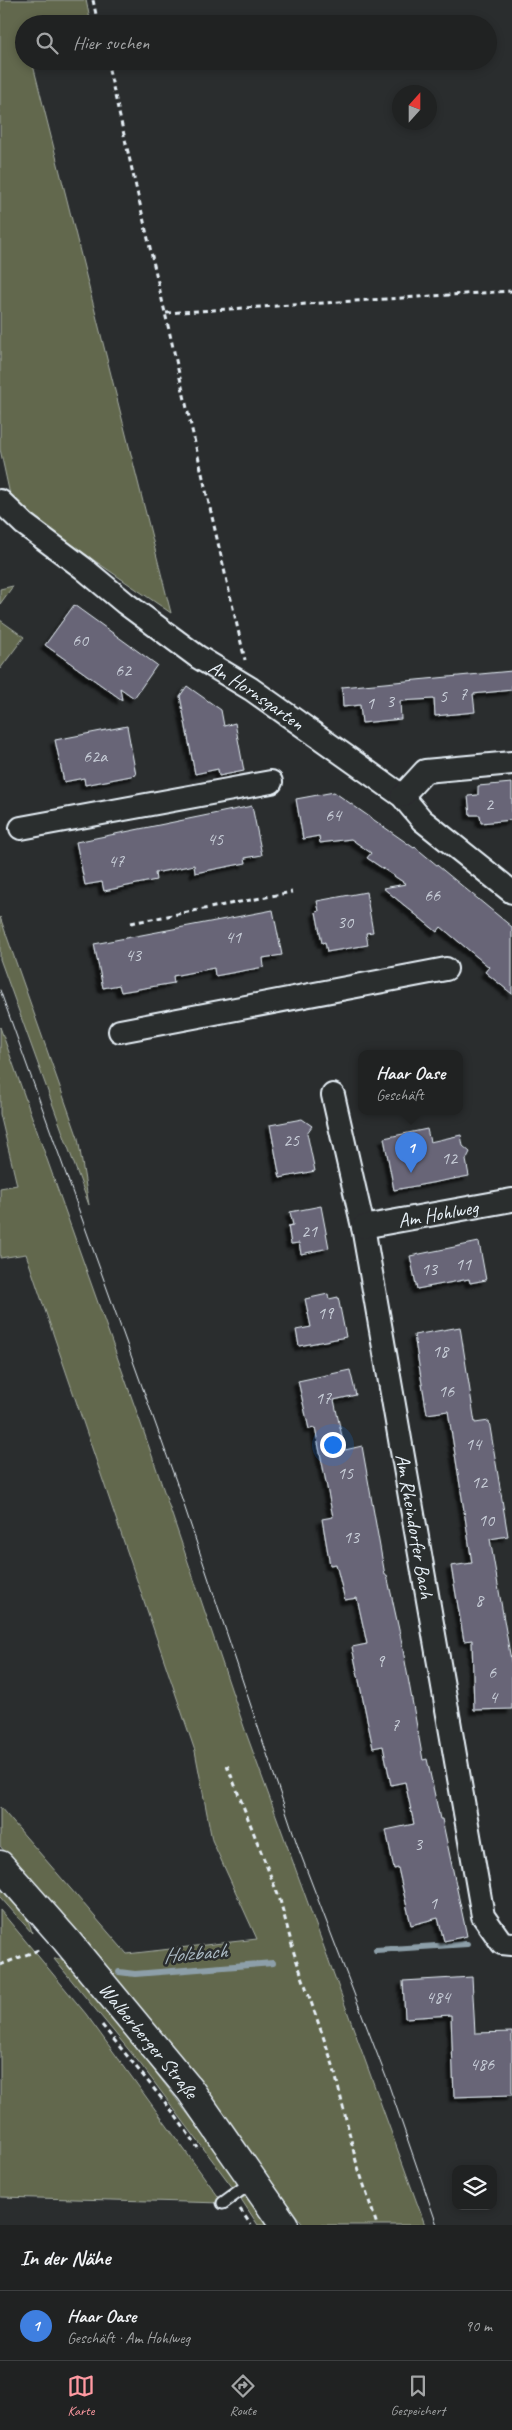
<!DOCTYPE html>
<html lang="de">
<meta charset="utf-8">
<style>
:root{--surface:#202222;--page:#2d2f2f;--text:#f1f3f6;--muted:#a2a4a5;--line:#3d3f40;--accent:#ff9aa2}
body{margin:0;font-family:Caveat,sans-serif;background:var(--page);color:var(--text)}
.controls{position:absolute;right:15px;bottom:15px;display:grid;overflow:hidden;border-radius:10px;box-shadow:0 2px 8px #0003}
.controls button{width:45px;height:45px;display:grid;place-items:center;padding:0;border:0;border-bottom:1px solid var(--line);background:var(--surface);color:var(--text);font:25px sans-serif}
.compass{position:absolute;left:392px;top:85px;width:45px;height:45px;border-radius:50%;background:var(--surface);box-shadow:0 2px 8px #0003;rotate:21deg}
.you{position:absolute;left:332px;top:1444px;width:18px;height:18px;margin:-12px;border:4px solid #fff;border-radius:50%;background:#1a73e8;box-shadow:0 0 0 8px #1a73e833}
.badge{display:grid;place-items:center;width:32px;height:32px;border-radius:50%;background:var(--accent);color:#fff;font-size:16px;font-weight:700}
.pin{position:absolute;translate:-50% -41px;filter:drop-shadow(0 1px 2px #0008)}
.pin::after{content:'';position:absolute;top:26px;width:18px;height:15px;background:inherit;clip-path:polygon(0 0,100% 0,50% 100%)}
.popup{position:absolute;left:358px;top:1050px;width:105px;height:65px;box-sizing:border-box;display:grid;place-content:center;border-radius:10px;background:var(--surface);filter:drop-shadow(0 1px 4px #0005);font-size:16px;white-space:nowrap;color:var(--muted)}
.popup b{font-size:19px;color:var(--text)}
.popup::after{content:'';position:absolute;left:50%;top:100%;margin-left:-10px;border:10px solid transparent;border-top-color:var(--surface)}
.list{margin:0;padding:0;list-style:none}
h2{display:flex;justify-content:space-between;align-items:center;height:65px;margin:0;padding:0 20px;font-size:21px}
h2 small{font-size:16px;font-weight:400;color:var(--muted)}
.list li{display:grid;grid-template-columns:32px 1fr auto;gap:15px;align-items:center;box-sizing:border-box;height:70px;padding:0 20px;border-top:1px solid var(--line)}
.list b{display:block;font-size:19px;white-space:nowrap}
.list p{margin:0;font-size:16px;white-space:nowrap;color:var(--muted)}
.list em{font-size:16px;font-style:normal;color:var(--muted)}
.icon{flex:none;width:28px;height:28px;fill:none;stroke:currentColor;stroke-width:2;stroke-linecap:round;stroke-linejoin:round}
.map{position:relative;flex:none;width:512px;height:2225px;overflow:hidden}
.search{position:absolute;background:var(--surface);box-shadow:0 2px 8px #0003;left:15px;right:15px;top:15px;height:55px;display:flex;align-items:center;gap:12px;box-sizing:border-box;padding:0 18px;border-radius:28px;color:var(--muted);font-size:19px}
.sheet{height:135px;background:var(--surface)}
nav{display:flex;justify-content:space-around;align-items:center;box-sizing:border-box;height:70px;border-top:1px solid var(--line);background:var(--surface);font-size:14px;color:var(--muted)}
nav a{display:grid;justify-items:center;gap:2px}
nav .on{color:var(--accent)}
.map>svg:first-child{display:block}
.green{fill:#62684e;stroke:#a5aca3}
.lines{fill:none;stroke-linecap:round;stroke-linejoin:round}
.stream{stroke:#8d9fa9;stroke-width:6}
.building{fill:#676577;stroke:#e8f1f8;filter:url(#shadow)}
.service-casing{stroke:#e8f1f8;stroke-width:15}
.minor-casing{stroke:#e8f1f8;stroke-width:26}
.secondary-casing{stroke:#e8f1f8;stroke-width:31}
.path{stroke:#e8f1f8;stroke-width:3;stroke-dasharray:5 4;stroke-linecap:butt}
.service{stroke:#2a2d2e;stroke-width:11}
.minor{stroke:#2a2d2e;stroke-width:22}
.secondary{stroke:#2a2d2e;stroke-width:28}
.tram{stroke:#e8f1f8;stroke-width:1}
.labels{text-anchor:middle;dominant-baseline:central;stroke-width:5;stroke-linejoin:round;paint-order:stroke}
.number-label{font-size:18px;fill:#c8ced8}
.street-label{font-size:20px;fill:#e8f1f8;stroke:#2a2d2e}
.water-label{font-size:21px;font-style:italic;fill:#abbac4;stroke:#2a2d2e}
</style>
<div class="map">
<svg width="512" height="2225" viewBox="0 0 512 2225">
<defs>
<filter id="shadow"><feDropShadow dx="-4.5" dy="4.5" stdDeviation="1" flood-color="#0009"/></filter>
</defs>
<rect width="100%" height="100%" fill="#2a2d2e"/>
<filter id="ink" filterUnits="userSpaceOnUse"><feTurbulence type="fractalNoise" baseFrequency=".02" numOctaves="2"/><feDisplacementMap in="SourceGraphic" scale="10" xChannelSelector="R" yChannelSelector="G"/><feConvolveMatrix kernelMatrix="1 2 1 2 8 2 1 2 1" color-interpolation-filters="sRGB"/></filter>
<g filter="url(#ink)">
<!-- green -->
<path class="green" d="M 0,0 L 86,0 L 91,24 L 24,24 L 24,61 L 32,61 L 171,613 L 12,504 L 0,449 Z
M 13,586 L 0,604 L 0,589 Z
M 0,620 L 24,637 L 0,669 Z
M 0,917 L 78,1138 L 89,1205 L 0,959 Z
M 0,1027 L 146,1438 L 245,1730 L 425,2225 L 303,2225 L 187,2065 L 0,1846 L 0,1807 L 127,1954 L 257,1939 L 212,1840 L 195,1751 L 26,1254 L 0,1258 L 0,1188 L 17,1185 L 0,1114 Z
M 0,1887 C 12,1901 29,1914 32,1933 L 0,1897 Z
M 0,1910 L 86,2014 L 223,2203 L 0,2197 Z
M 54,1959 L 62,1959 C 125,2031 183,2106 239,2183 L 233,2188 L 142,2066 Z
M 247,2195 L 266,2225 L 258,2225 L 241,2199 Z"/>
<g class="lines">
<!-- stream -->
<path class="stream" d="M 376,1950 L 467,1944
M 119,1972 L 135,1974 L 273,1963"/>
</g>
<!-- building -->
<path class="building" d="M 74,605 L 157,665 L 134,698 L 120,688 L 122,700 L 45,645 Z
M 512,671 L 512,690 L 473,694 L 475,712 L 435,716 L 434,699 L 400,701 L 401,719 L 362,723 L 360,705 L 343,707 L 342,687 Z
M 187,686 L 221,710 L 224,726 L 235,723 L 244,771 L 219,776 L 218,769 L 195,774 L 180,696 Z
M 127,726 L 136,775 L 85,785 L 84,778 L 64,782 L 55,740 Z
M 512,783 L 512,820 L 481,823 L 480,815 L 470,815 L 468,796 L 478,795 L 478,786 Z
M 334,792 L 414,848 L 415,847 L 512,927 L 512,994 L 485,972 L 489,967 L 441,927 L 437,932 L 383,888 L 406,884 L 367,858 L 371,853 L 351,839 L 320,843 L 319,836 L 303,839 L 296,799 Z
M 252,806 L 262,855 L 245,858 L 246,863 L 195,873 L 194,865 L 155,873 L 156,880 L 104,891 L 102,882 L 85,885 L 76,842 Z
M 366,892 L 373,932 L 366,933 L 368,945 L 327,952 L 325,942 L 322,943 L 316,912 L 319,911 L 317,901 Z
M 273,910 L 282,955 L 263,958 L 264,967 L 215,976 L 214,968 L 173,976 L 174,983 L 121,992 L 119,985 L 103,988 L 94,944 Z
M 302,1119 L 312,1126 L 307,1133 L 315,1171 L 280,1178 L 270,1125 Z
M 427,1129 L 430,1142 L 461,1135 L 463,1146 L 470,1152 L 466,1160 L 469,1176 L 394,1190 L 384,1138 Z
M 321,1206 L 329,1248 L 301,1254 L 299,1243 L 291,1244 L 288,1226 L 293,1225 L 290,1212 Z
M 479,1242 L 486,1280 L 470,1283 L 469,1279 L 417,1289 L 410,1256 Z
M 328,1294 L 329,1299 L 338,1297 L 346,1337 L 299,1346 L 296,1330 L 311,1327 L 305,1299 Z
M 460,1327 L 475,1423 L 489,1421 L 508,1536 L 490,1539 L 512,1666 L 512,1709 L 474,1710 L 472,1640 L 464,1641 L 451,1566 L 472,1563 L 463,1504 L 448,1411 L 427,1414 L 414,1335 Z
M 350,1370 L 356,1395 L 334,1400 L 345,1450 L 362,1446 L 385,1575 L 387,1575 L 401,1639 L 423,1760 L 427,1759 L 440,1819 L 442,1819 L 467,1936 L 444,1941 L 438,1918 L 411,1925 L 398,1868 L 394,1869 L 386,1830 L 414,1824 L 405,1782 L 391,1785 L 383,1746 L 373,1748 L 352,1647 L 367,1644 L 357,1598 L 345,1600 L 336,1564 L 330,1565 L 322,1519 L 333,1517 L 315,1428 L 309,1429 L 298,1381 Z
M 472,1977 L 475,2033 L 512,2032 L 512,2095 L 454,2097 L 451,2015 L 405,2018 L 403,1981 Z"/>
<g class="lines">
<defs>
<path id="service" d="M 223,2203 L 253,2181"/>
<g id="minor">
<path id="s1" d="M 0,501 L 24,524 L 83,568 L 125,603 L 198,657 L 251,689 L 402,796 L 422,820 L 512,892"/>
<path d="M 402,796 L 425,771 L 512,763"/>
<path d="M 21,828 L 271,782"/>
<path d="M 120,1031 L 446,969"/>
<path id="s2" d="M 333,1095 L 363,1227 L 483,1916 L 502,1943 L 512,1944"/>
<path id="s3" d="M 363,1227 L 512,1200"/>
</g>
<g id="secondary">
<path id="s4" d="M 0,1865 L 66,1940 L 190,2090 L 284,2225"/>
</g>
</defs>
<!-- service casing -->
<use href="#service" class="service-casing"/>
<!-- minor casing -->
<use href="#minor" class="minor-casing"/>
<!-- secondary casing -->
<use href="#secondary" class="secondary-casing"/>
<!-- path -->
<path class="path" d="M 93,0 L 98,24
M 107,61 L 245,660
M 166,313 L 512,291
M 131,923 L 292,892
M 227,1765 L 280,1900 L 294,1953 L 333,2065 L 356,2161 L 377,2225
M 0,1965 L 41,1949
M 102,2025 L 172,2111 L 198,2148
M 240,2209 L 251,2225"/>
<!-- service -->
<use href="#service" class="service"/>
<!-- minor -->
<use href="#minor" class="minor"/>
<!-- secondary -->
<use href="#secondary" class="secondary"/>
<!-- tram -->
<path class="tram" d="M 0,990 L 176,1481 L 299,1850 L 386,2077 L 437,2225"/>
</g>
</g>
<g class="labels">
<!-- number labels -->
<g class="number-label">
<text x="80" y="640">60</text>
<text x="123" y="670">62</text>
<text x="463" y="694">7</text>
<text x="443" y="696">5</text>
<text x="390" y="701">3</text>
<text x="370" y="703">1</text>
<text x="95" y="756">62a</text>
<text x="489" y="804">2</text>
<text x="333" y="815">64</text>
<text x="215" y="839">45</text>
<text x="116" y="861">47</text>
<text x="432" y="895">66</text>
<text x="345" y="922">30</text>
<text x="233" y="937">41</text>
<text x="133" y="955">43</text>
<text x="291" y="1140">25</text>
<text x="449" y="1158">12</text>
<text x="309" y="1231">21</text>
<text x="463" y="1264">11</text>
<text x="429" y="1269">13</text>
<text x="325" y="1313">19</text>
<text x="440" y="1351">18</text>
<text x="446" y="1391">16</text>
<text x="323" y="1398">17</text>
<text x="473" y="1444">14</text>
<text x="345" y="1473">15</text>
<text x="479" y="1482">12</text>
<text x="486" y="1520">10</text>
<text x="351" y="1537">13</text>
<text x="479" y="1600">8</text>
<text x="380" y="1661">9</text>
<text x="492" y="1672">6</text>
<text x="493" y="1697">4</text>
<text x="395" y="1725">7</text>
<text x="418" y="1844">3</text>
<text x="433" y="1903">1</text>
<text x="438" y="1997">484</text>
<text x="482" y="2064">486</text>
</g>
<!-- street labels -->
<g class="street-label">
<text stroke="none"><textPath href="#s1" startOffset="322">An Hornsgarten</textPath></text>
<text stroke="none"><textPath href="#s3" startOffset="76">Am Hohlweg</textPath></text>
<text stroke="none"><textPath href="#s2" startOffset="439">Am Rheindorfer Bach</textPath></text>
<text stroke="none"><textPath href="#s4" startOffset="230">Walberberger Straße</textPath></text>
</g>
<!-- water labels -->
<g class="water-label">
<text transform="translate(195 1953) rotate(-5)">Holzbach</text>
</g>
</g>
</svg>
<div class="controls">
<button><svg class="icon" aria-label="layers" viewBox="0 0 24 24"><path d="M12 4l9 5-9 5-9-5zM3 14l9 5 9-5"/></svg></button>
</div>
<svg class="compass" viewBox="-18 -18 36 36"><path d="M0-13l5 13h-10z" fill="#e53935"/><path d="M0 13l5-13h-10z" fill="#a2a4a5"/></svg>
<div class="you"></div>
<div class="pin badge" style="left:411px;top:1173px;background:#3f7fe0">1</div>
<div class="popup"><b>Haar Oase</b>Geschäft</div>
<div class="search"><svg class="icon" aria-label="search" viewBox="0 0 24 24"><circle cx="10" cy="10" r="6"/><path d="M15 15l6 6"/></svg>Hier suchen</div>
</div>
<section class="sheet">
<h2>In der Nähe<small></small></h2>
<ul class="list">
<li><span class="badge" style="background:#3f7fe0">1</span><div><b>Haar Oase</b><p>Geschäft · Am Hohlweg</p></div><em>90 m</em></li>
</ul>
</section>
<nav>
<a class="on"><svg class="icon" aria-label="map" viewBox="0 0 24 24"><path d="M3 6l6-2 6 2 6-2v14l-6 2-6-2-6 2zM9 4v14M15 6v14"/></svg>Karte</a>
<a><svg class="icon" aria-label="directions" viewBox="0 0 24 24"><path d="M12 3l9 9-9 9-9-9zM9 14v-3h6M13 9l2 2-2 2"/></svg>Route</a>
<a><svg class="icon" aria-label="saved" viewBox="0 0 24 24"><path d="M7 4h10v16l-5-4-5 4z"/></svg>Gespeichert</a>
</nav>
